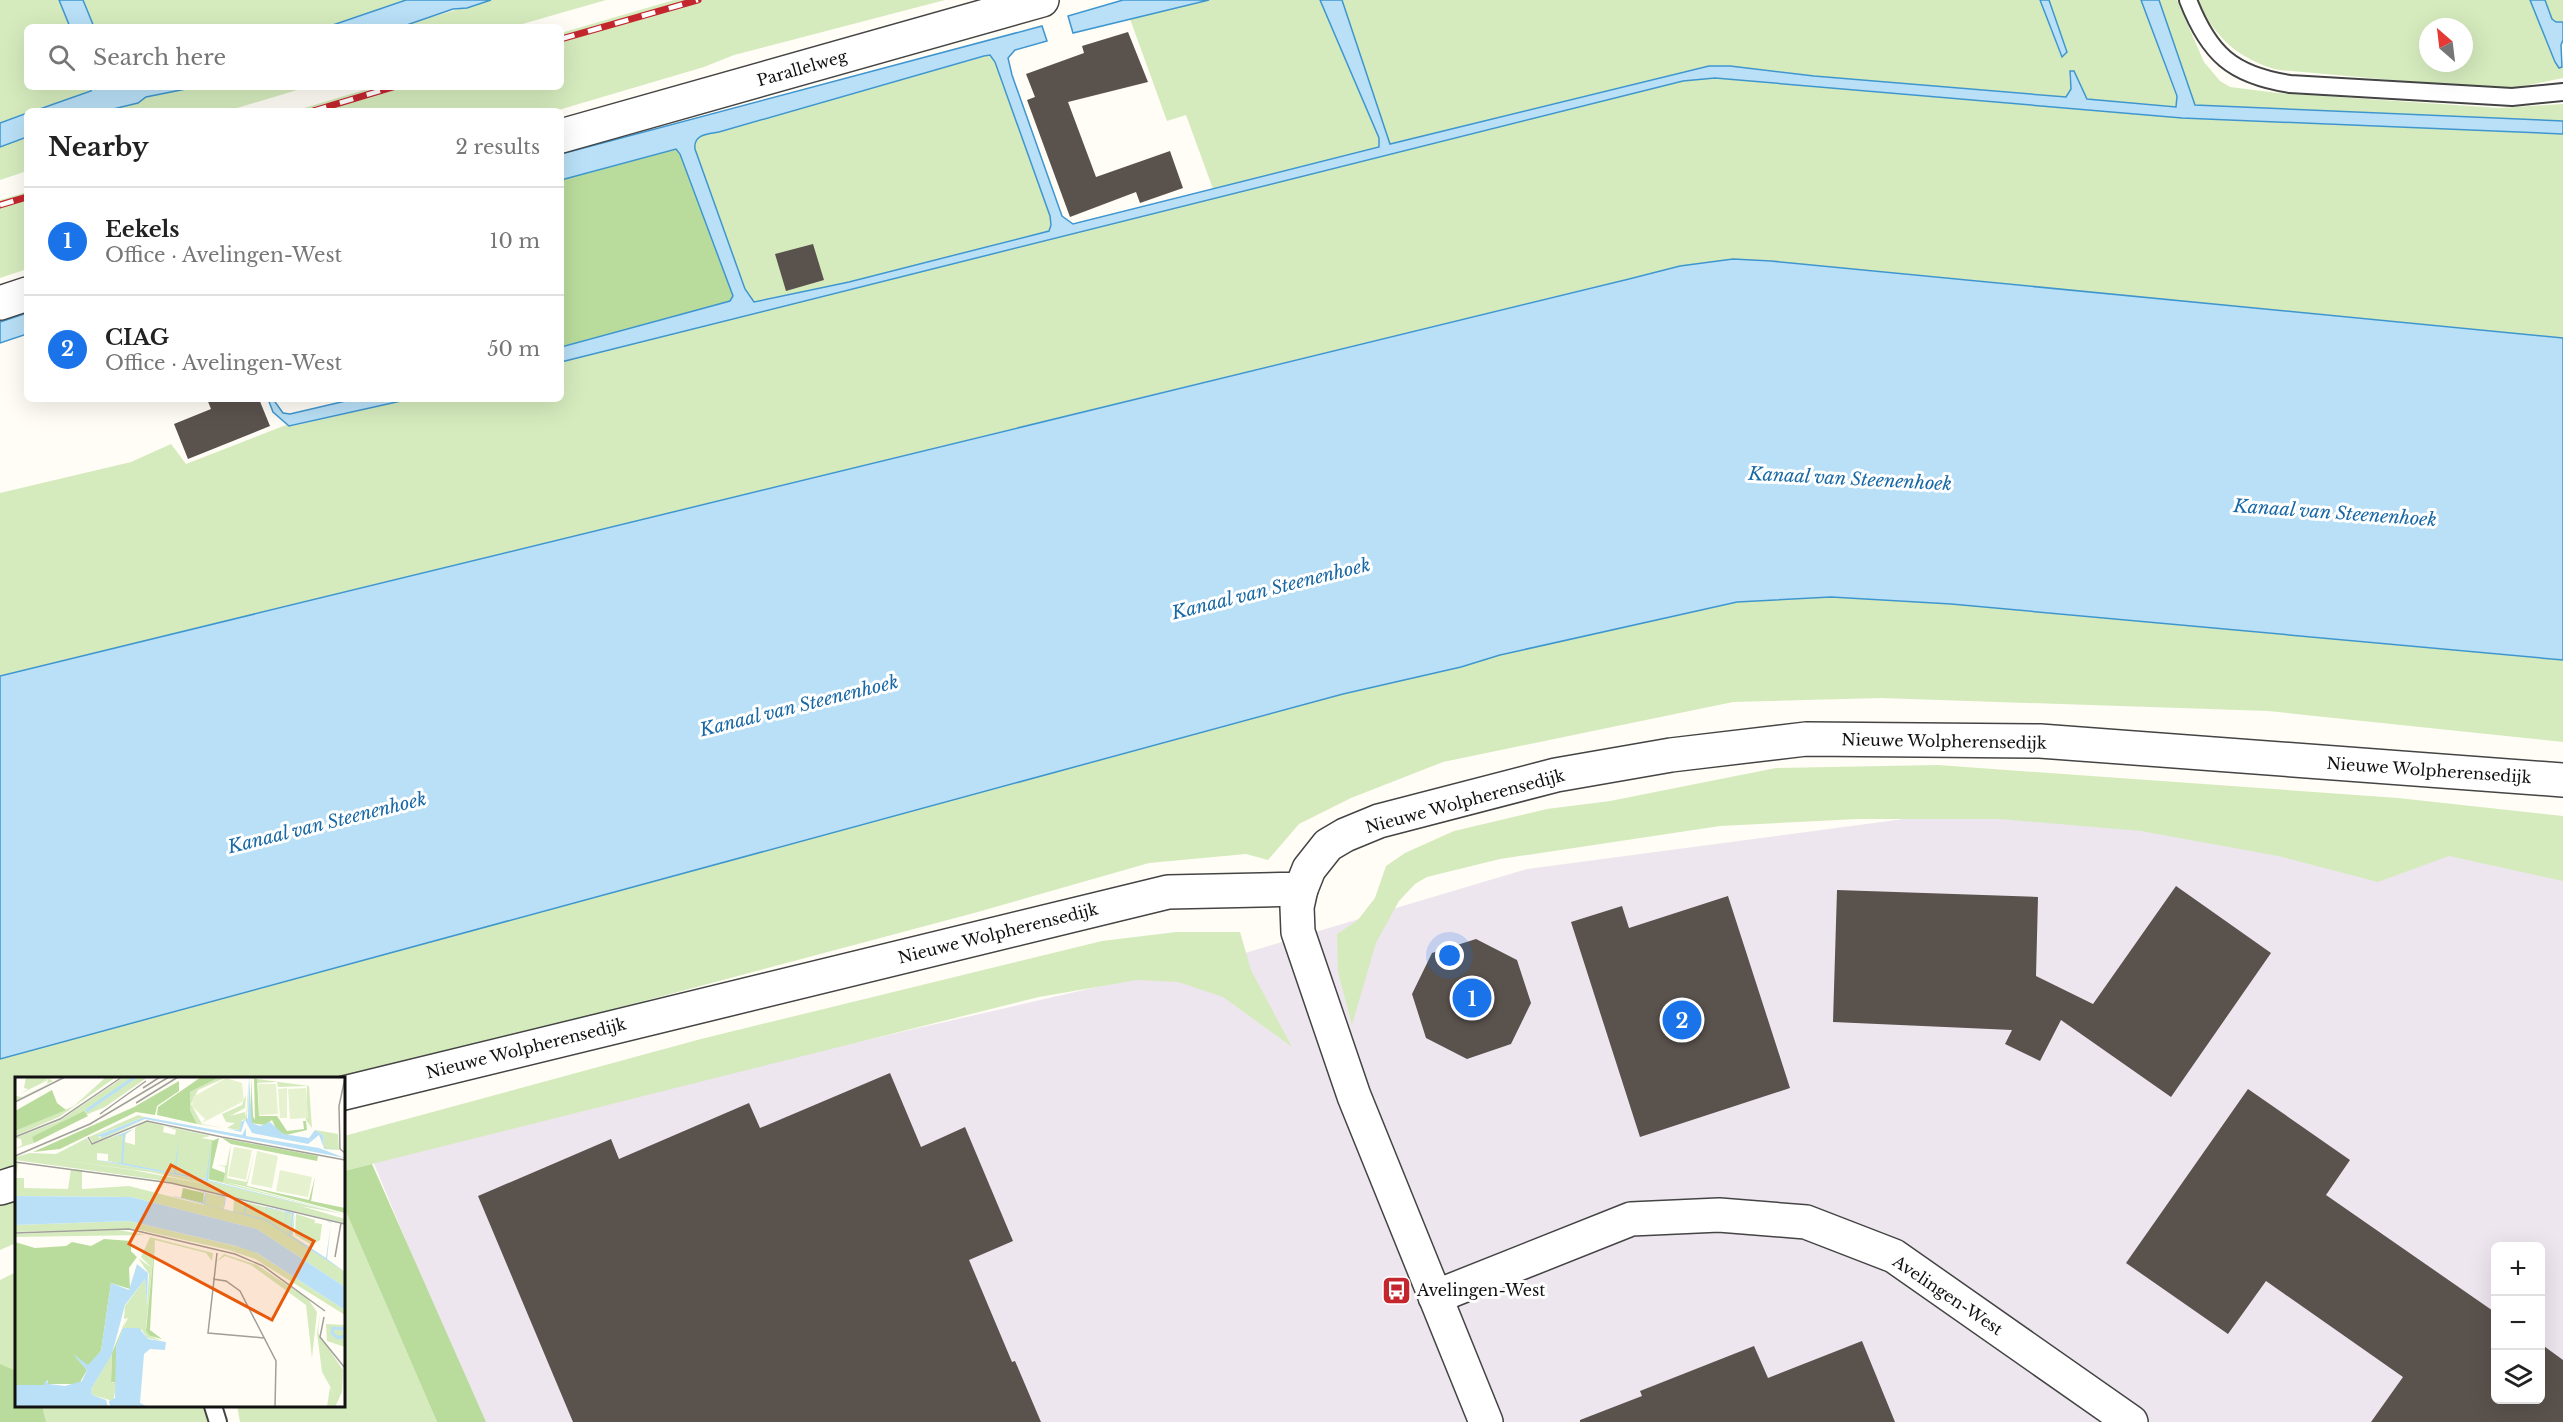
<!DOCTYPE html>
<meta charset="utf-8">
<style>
:root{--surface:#fff;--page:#f2f2f2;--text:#222;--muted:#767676;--line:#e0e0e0;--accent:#1a73e8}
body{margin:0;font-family:"Libre Baskerville",serif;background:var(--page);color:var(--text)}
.controls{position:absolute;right:18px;bottom:18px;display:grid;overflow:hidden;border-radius:9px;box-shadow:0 6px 24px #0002}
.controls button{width:54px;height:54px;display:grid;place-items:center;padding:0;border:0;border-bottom:2px solid var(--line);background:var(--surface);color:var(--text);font:30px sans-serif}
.compass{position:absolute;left:2419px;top:18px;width:54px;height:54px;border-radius:50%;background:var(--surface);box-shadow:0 6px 24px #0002;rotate:332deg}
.you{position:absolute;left:1450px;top:956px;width:21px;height:21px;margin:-15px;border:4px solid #fff;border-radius:50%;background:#1a73e8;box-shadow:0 0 0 9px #1a73e833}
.badge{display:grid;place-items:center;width:39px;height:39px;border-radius:50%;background:var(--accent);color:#fff;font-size:20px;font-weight:700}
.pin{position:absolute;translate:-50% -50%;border:3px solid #fff;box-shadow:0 2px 6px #0006}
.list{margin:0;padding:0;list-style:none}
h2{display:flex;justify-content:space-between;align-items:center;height:78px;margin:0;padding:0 24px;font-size:26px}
h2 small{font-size:20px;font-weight:400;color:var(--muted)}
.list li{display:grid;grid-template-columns:39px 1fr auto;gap:18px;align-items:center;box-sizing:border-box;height:108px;padding:0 24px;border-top:2px solid var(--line)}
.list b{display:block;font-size:22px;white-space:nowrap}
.list p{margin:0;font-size:20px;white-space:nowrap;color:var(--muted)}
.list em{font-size:20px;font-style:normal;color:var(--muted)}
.icon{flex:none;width:33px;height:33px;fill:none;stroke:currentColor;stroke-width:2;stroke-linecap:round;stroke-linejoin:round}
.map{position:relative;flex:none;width:2563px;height:1422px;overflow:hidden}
.search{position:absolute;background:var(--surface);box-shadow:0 6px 24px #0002;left:24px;top:24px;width:540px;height:66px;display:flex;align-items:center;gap:15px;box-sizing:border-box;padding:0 21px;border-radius:9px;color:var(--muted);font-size:22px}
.panel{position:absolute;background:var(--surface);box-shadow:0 6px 24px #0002;left:24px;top:108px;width:540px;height:294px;border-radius:9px}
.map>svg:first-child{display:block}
.industrial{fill:#eee6ef;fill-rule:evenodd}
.green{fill:#d5ebbd;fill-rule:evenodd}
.forest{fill:#b9dc9c}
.water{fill:#b9e0f7;stroke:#3f96cf;stroke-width:1.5;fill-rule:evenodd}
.building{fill:#5a524d}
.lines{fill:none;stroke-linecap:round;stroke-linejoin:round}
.service-casing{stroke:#444;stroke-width:20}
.minor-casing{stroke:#444;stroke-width:36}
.tertiary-casing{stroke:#444;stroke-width:36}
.service{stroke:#fff;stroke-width:16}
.minor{stroke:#fff;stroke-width:33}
.tertiary{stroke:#fff;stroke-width:33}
.rail-casing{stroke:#c4262e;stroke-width:7}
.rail{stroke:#fff;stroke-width:4.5;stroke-dasharray:14;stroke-linecap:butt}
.labels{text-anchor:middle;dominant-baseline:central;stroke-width:6;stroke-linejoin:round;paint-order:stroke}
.street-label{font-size:16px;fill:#111;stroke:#fff}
.poi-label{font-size:16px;fill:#111;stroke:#fff;text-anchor:start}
.water-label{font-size:18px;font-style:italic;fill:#1768a6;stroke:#fff}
.inset-river{fill:none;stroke:#b9e0f7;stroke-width:3}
.inset-road{fill:none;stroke:#a09f9a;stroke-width:1.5}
.view{fill:#e8590c;fill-opacity:0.15;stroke:#e8590c;stroke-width:3}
.inset-edge{fill:none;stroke:#111;stroke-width:3}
</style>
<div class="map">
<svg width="2563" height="1422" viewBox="0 0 2563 1422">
<rect width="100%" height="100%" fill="#fffdf5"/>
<!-- industrial -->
<path class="industrial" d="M 2024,803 L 2563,837 L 2563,1422 L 481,1422 L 370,1154 L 1245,953 L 1527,869 ZM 2496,1246 L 2540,1246 L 2540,1400 L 2496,1400 Z"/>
<!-- green -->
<path class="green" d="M 0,0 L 406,0 L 327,27 L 27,27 L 27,87 L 117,87 L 27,111 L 27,113 L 0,123 Z
M 491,0 L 606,0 L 512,27 L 401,27 C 431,17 461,8 491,0 Z
M 674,0 L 945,0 L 734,55 L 704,67 L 555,111 L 294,111 L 374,87 L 561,87 L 561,33 Z
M 1209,0 L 1320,0 L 1379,138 L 1380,147 L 1213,189 L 1186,115 L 1167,121 L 1130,19 Z
M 1330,0 L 2040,0 L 2060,54 L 2064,56 L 2067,51 L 2066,47 L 2049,0 L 2141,0 L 2178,101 L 2175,107 L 2091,100 L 2084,96 L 2074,71 L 2070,71 C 2067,80 2075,90 2067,97 L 1814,76 L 1730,66 L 1709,67 L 1385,145 Z
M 2159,0 L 2177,0 L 2204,62 L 2220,81 L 2230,87 L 2278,93 L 2499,108 L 2563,104 L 2563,121 L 2195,105 Z
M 2198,0 L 2530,0 L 2555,62 L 2563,67 L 2563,78 L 2504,90 L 2279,70 C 2241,61 2212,36 2198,0 ZM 2428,27 L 2464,27 L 2464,63 L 2428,63 Z
M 2545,0 L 2563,0 L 2563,22 L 2556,22 L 2552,19 Z
M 990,55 L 995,62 L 1050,216 L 1051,225 L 1049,231 L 849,282 L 754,302 L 745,289 L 695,149 C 693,134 708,134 719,132 Z
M 1715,78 L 2182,118 L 2563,134 L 2563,338 L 1771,261 L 1680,266 L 0,676 L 0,493 L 131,462 L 171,444 L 186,464 L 286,425 L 293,426 L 410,399 L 561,399 L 561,362 L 1683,81 Z
M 196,87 L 307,87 L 227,111 L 105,111 L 138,103 L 146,97 Z
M 27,137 L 27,171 L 0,180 L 0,147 Z
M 27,192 L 27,269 L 0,278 L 0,200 Z
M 1831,597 L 1951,604 L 2563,660 L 2563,742 L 2268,711 L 1881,698 L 1733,702 L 1443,762 L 1351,798 L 1299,824 L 1268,860 L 1246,854 L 1149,863 L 974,913 L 472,1047 L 344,1078 L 16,1078 L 16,1166 L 0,1170 L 0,1059 L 1343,694 L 1461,667 L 1500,655 L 1737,602 Z
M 1938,765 L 2398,798 L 2563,816 L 2563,881 L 2449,856 L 2378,882 L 2278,856 L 2141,831 L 1999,819 L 1857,819 L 1720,826 L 1500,859 L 1427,877 L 1415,884 L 1399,901 L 1376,943 L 1352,1025 L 1338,972 L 1337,934 L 1357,921 L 1375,898 L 1386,866 L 1405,853 L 1454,831 L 1547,809 L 1610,801 L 1776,768 Z
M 1176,932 L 1240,932 L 1251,970 L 1292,1047 L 1223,997 L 1178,982 L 1137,980 L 1039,997 L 344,1171 L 344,1136 L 701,1039 L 1102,941 Z
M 16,1199 L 16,1243 L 0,1250 L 0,1203 Z
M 344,1207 L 437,1422 L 240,1422 L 237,1406 L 344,1406 Z
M 16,1272 L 16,1406 L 214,1406 L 217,1422 L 0,1422 L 0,1280 Z"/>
<!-- forest -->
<path class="forest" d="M 676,149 L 680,154 L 733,296 L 731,301 L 561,347 L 561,180 Z
M 372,1164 L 486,1422 L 437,1422 L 344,1207 L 344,1171 Z
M 0,1364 L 16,1371 L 16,1406 L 42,1406 L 46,1422 L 0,1422 Z"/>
<!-- water -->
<path class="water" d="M 59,0 L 83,0 L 94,27 L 70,27 Z
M 406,0 L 491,0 L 467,8 L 453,9 L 401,27 L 327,27 Z
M 1123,0 L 1209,0 L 1073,33 L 1068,16 Z
M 1320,0 L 1342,0 L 1390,144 L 1709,66 L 1730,66 L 1814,76 L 2066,97 L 2071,89 L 2070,71 L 2074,71 L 2087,99 L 2176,107 L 2177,96 L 2141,0 L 2159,0 L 2195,105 L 2563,121 L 2563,134 L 2182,118 L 1715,78 L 1683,81 L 561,362 L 561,347 L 730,301 L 733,296 L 680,154 L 676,149 L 561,180 L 561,154 L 1042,26 L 1047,41 L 1015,50 L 1008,58 L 1012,75 L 1062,216 L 1073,224 L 1379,147 L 1379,138 ZM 984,56 L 990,55 L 995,62 L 1050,216 L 1051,225 L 1049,231 L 849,282 L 754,302 L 745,289 L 695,149 C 693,134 708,134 719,132 Z
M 2040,0 L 2049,0 L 2067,52 L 2062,57 Z
M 2530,0 L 2545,0 L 2552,19 L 2556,22 L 2563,22 L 2563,40 L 2561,45 L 2562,67 L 2559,68 L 2555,62 Z
M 92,87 L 196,87 L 146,97 L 138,103 L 105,111 L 34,111 L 91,91 Z
M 27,113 L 27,137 L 0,147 L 0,123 Z
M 1733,259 L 1771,261 L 2563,338 L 2563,660 L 1951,604 L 1831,597 L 1737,602 L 1500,655 L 1461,667 L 1343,694 L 0,1059 L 0,676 L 1629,279 L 1680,266 Z
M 27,313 L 27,334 L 0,343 L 0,322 Z
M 268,399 L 273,399 L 283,413 L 290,414 L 354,399 L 410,399 L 289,426 L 273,412 Z"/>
<!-- building -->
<path class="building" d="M 1128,32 L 1148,82 L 1068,102 L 1096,177 L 1170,151 L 1183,188 L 1140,203 L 1136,192 L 1070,217 L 1027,100 L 1035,97 L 1026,74 L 1084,53 L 1082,46 Z
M 813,244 L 824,280 L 786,291 L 775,254 Z
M 207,399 L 259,399 L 270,426 L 188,459 L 174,424 L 211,409 Z
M 2176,886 L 2271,953 L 2171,1097 L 2061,1020 L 2040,1061 L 2005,1044 L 2012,1030 L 1833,1022 L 1837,890 L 2038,897 L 2036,976 L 2093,1004 Z
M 1728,896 L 1790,1088 L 1640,1137 L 1571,922 L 1622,906 L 1629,928 Z
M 1476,939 L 1517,960 L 1531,1003 L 1511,1044 L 1467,1059 L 1426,1038 L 1412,994 L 1432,953 Z
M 890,1073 L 921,1147 L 965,1127 L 1013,1241 L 969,1260 L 1012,1362 L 1015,1361 L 1041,1422 L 573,1422 L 478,1196 L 611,1139 L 619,1159 L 749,1103 L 760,1128 Z
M 2248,1089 L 2350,1160 L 2326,1195 L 2496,1313 L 2496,1400 L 2541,1400 L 2541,1344 L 2563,1360 L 2563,1422 L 2371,1422 L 2403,1377 L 2266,1281 L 2228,1334 L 2126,1263 Z
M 1862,1341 L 1895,1422 L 1580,1422 L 1580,1420 L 1642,1396 L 1640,1391 L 1754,1346 L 1768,1378 Z"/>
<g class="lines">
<defs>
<path id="service" d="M 2188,0 C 2209,54 2232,75 2290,84 L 2512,97 L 2563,92
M 213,1406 L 218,1422"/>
<path id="minor" d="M 561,136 L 1042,0
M 0,303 L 27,294
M 1301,889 L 1297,907 L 1298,932 L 1354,1096 L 1486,1422
M 1435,1297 L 1631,1219 L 1719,1215 L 1806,1222 L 1894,1256 L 2131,1422"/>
<path id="tertiary" d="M 344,1093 L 1168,892 L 1301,889 L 1309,869 L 1328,845 L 1345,835 L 1379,821 L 1556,775 L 1671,755 L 1806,739 L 2040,741 L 2563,780
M 0,1188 L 16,1183"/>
</defs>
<!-- service casing -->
<use href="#service" class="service-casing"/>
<!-- minor casing -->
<use href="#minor" class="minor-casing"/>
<!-- tertiary casing -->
<use href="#tertiary" class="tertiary-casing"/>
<!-- service -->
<use href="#service" class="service"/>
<!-- minor -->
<use href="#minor" class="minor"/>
<!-- tertiary -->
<use href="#tertiary" class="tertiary"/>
<defs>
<path id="rail" d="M 561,39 L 698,0
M 313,111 L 393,87
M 0,205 L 27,197"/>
</defs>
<!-- rail casing -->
<use href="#rail" class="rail-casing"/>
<!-- rail -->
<use href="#rail" class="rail"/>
</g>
<!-- icons -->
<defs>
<symbol id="bus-square" viewBox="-11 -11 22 22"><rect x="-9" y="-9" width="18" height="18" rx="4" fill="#c4262e" stroke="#fff"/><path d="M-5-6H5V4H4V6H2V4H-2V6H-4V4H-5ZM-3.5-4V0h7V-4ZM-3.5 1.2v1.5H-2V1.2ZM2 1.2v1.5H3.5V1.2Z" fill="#fff"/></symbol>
</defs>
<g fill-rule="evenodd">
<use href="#bus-square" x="1380" y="1274" width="33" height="33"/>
</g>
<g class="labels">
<!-- street labels -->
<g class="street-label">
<text transform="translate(802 68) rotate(-16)">Parallelweg</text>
<text transform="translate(1944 741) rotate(1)">Nieuwe Wolpherensedijk</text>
<text transform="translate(2429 770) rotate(4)">Nieuwe Wolpherensedijk</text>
<text transform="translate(1465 801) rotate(-15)">Nieuwe Wolpherensedijk</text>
<text transform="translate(998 933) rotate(-14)">Nieuwe Wolpherensedijk</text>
<text transform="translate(526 1048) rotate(-14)">Nieuwe Wolpherensedijk</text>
<text transform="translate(1948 1295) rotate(34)">Avelingen-West</text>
</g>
<!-- poi labels -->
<g class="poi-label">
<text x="1417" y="1290">Avelingen-West</text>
</g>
<!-- water labels -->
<g class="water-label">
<text transform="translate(1850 479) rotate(3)">Kanaal van Steenenhoek</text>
<text transform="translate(2335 513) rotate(4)">Kanaal van Steenenhoek</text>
<text transform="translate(1271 589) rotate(-14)">Kanaal van Steenenhoek</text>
<text transform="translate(799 706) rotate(-14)">Kanaal van Steenenhoek</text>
<text transform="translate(327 823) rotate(-14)">Kanaal van Steenenhoek</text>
</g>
</g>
<!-- overview -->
<g transform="translate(15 1077)">
<rect width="330" height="330" fill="#fffdf5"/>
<path d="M 11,0 L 48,0 L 32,2 L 28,4 L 34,2 L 38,4 L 0,24 L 0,19 L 7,20 L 32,7 L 33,3 L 5,17 L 13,12 L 9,11 ZM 91,0 L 101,0 L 44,40 L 0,59 L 0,54 L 59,29 ZM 109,0 L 133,0 L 90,30 L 17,60 L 19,66 L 0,72 L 7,68 L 6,62 L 0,61 L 44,44 ZM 205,0 L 212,0 L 183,13 L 176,27 L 187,47 L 210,51 L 182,47 L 175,33 L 175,15 ZM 234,0 L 232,42 L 227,43 L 225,53 L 212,51 L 220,46 L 211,45 L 207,37 L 227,28 L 231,18 L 230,31 L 215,39 L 230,35 L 231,41 ZM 242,2 L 294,9 L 297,51 L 291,43 L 292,9 L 263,10 L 262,5 L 242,6 ZM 123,38 L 130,40 L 83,58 L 84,61 L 131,42 L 78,66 L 74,60 ZM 130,44 L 149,49 L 148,55 L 160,58 L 161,53 L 150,49 L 196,59 L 186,61 L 198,63 L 195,102 L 210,96 L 210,90 L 202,88 L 211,89 L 216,67 L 212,101 L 232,105 L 240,73 L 232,109 L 214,106 L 330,137 L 192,102 L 93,84 L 93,77 L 82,76 L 82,83 L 193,104 L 328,137 L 286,129 L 330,142 L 330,146 L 145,103 L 0,83 L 0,80 L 15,76 L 41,77 L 72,61 L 76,68 L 119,52 L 111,57 L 110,65 L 120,68 L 120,51 ZM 33,81 L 135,95 L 200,109 L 118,93 ZM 300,53 L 323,57 L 324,73 L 309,72 L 308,58 ZM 0,86 L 9,87 L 3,87 L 1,101 L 9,101 L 9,111 L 53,112 L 56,92 L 67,93 L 67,112 L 114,109 L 189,128 L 191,116 L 210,120 L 208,132 L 218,135 L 219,122 L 277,137 L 275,157 L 280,137 L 278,159 L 330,195 L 330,210 L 242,152 L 116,120 L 0,119 ZM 281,137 L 300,143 L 299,150 L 300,146 L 307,147 L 305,163 L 297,168 L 280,158 ZM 114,144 L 237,173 L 330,233 L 330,238 L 240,182 L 214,173 L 120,152 L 0,155 L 0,148 ZM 105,153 L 130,158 L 0,160 L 0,157 ZM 135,160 L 198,176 L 197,184 L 191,176 L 140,163 L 131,250 L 135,259 L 147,264 L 132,261 L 127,253 L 108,251 L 113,241 L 109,242 L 110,229 L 130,202 L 132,229 L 134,197 L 123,181 L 137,191 L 126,180 ZM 209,177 L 242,188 L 293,222 L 302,235 L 297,281 L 291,228 L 236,188 L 210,179 L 201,185 ZM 305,237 L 303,256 L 328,293 L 327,315 L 320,330 L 312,330 L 315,310 L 321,320 L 307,295 L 302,256 ZM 311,247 L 330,248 L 330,270 L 312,264 ZM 97,276 L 96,298 L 97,306 L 102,306 L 98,324 L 77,318 L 76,312 Z" fill="#d5ebbd" fill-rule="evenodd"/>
<path d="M 186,0 L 205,0 L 175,15 L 175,33 L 182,47 L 142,38 L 143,30 ZM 236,0 L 238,39 L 240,43 L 239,1 L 242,2 L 244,39 L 262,39 L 272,54 L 289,52 L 288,44 L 291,44 L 292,53 L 271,58 L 262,54 L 257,43 L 250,48 L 236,46 ZM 164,4 L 164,14 L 142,29 L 140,38 L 121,35 L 45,72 L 18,75 L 119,30 ZM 37,13 L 42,26 L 51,33 L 0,54 L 0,34 ZM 69,34 L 73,39 L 19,66 L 17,60 ZM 204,61 L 197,91 L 210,96 L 208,105 L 194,102 L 197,64 ZM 207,61 L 303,79 L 302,84 L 216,67 ZM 300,100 L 296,124 L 330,131 L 330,136 L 214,105 L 294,123 ZM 168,111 L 189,116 L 188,126 L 166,121 ZM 89,162 L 116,164 L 116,174 L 122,180 L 114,191 L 115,212 L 96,206 L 86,274 L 73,289 L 59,278 L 72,293 L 64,307 L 33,307 L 33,303 L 30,308 L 0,308 L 0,165 L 20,171 L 51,169 L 57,165 L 76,169 ZM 140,163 L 135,253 L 147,262 L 135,259 L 131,254 ZM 112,240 L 101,270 L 102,306 L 96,305 L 97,276 Z" fill="#b9dc9c"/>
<path d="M 211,1 L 227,6 L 229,24 L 187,46 L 190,42 L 177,29 L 178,20 ZM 243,7 L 261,7 L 263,37 L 244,38 ZM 272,11 L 272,41 L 265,41 L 263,12 ZM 291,11 L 293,41 L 275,42 L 273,12 ZM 219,70 L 237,73 L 231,103 L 213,99 ZM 242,74 L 263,79 L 257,111 L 236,107 ZM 265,93 L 297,100 L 293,120 L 261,114 Z" fill="#e6f2cf"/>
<path d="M 234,0 L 237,46 L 245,49 L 255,45 L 268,57 L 294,61 L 300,53 L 308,58 L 309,70 L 322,73 L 309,71 L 304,58 L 293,67 L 237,56 L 230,43 L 226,55 L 214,52 L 225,53 L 226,45 L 233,41 ZM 130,40 L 227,58 L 231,51 L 231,59 L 304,71 L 330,81 L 130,42 L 88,60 L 81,59 ZM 118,52 L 110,57 L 108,86 L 159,96 L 164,60 L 161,96 L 191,102 L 196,64 L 193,103 L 330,138 L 193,104 L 82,83 L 106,86 L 108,58 L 99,60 ZM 181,113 L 211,121 L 209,132 L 229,137 L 230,125 L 232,126 L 230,137 L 250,142 L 274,158 L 277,137 L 272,136 L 269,152 L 271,135 L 252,131 L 251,137 L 251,130 L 279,136 L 276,159 L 296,171 L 311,181 L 316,146 L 311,144 L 316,145 L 312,182 L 330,195 L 249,143 L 169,122 L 160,120 L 159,119 L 188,126 L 190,116 ZM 191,116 L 210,120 L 208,132 L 190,127 ZM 0,119 L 116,120 L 242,152 L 330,210 L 330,233 L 242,176 L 221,169 L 114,144 L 0,148 ZM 122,187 L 133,196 L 132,229 L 130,202 L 110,228 L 97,277 L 76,312 L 77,318 L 91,323 L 93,330 L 0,330 L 0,308 L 29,308 L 31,303 L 34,307 L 50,309 L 67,304 L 72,293 L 58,277 L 73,288 L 86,274 L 96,206 L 114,213 ZM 108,251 L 124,251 L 133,262 L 151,265 L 150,273 L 135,272 L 129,277 L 125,326 L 133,330 L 95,330 L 94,324 L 100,321 L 101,270 Z" fill="#b9e0f7" fill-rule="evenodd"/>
<path class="inset-river" d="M 71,34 L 120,0M 330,252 L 318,251 L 317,256 L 323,261 L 330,259"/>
<path class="inset-road" d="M 330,1 L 324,29 L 325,72 L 330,76M 128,11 L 145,0M 0,25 L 50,0M 121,26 L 163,0M 85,37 L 131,4M 0,60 L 45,42 L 107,0M 73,60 L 77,67 L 132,44 L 207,60M 207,60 L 330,83M 0,79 L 75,47 L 154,0M 0,85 L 156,106 L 330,147M 0,156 L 114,152 L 220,177 L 248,189 L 310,234M 202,176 L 193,256 L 249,261M 320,180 L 326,146M 198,202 L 211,204 L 225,214 L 261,284 L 260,330M 309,240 L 305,260 L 330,291"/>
<path class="view" d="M 156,88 L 299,164 L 257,243 L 114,167 Z"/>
<rect width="330" height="330" class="inset-edge"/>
</g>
</svg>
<div class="controls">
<button>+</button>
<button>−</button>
<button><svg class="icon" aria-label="layers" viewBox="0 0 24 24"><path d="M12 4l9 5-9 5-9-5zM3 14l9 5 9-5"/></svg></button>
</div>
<svg class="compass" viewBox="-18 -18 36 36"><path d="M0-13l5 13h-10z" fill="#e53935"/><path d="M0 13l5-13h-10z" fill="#767676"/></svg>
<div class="you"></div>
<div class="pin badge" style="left:1472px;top:998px">1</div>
<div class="pin badge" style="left:1682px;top:1020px">2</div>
<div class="search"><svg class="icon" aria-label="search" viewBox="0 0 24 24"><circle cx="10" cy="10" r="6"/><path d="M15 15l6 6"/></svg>Search here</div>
<section class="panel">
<h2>Nearby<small>2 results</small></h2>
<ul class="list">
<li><span class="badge">1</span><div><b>Eekels</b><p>Office · Avelingen-West</p></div><em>10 m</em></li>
<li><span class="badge">2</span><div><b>CIAG</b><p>Office · Avelingen-West</p></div><em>50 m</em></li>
</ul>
</section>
</div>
